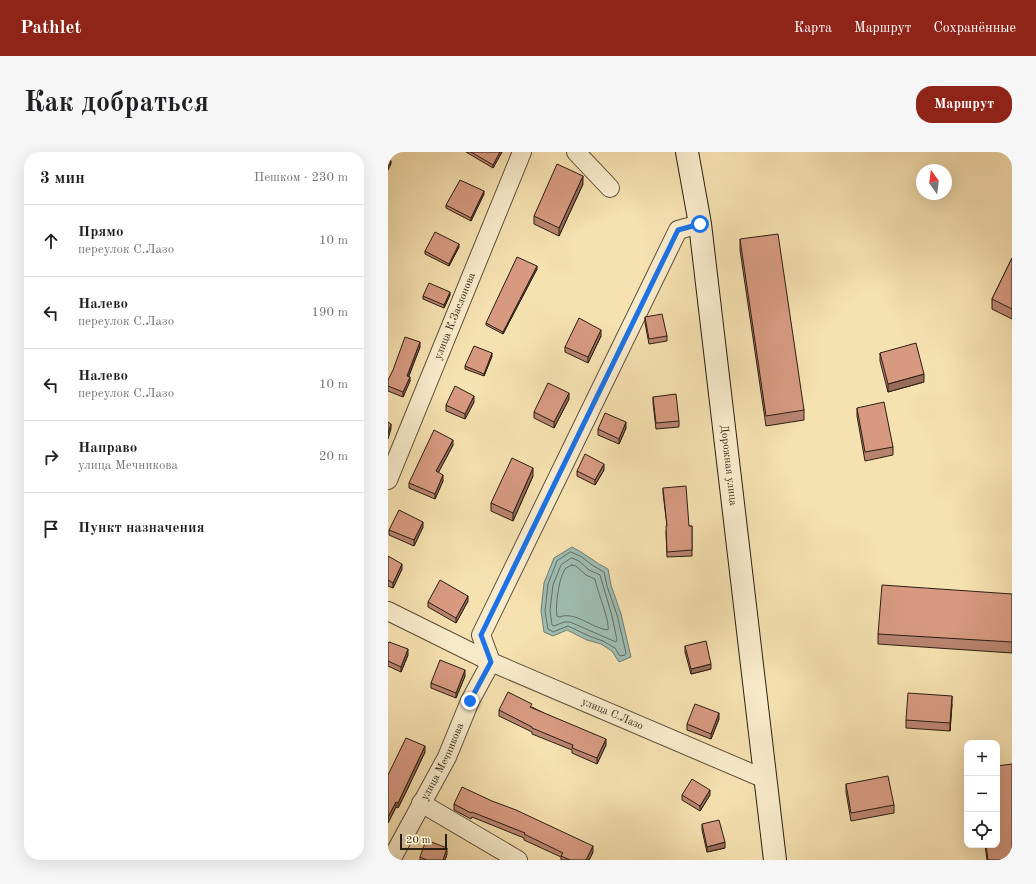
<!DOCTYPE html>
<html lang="ru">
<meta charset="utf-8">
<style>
:root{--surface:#fff;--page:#f6f6f6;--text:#202124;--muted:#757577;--line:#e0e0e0;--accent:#8f2418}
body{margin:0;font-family:"Old Standard TT",serif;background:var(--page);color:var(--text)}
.controls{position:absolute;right:12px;bottom:12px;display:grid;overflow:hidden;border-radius:8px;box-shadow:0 4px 16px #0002}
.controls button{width:36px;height:36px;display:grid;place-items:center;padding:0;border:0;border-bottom:1px solid var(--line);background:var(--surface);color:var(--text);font:20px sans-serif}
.compass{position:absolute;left:528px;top:12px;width:36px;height:36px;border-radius:50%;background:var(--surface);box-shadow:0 4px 16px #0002;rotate:346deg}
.scale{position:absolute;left:12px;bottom:10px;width:47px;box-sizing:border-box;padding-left:4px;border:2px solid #2b1e13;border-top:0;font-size:11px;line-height:14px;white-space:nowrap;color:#2b1e13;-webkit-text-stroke:3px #f9eccc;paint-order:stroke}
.stop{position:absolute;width:12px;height:12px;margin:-9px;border:3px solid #1a73e8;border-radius:50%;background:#fff}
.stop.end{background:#1a73e8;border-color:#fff;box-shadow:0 1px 4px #0008}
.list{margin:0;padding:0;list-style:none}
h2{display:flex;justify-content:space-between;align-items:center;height:52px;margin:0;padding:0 16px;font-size:17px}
h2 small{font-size:13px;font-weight:400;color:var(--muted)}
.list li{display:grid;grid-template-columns:26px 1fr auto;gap:12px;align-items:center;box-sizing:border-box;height:72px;padding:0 16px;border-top:1px solid var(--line)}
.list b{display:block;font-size:15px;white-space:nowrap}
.list p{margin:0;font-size:13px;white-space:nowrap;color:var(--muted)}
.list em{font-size:13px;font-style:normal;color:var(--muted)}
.icon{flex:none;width:22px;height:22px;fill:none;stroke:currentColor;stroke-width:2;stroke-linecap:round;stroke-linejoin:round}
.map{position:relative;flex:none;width:624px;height:708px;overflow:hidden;border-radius:16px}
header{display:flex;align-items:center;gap:24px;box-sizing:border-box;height:56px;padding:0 20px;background:var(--accent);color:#fff}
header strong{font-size:19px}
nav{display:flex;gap:22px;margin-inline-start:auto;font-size:14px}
.intro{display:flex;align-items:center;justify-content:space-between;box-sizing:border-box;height:96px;padding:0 24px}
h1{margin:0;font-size:28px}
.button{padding:10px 18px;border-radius:16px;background:var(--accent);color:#fff;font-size:14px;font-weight:700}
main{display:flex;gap:24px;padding:0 24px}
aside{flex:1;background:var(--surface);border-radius:16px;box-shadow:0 4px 16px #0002}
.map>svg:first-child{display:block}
.water{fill:#9ebcb2;stroke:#707d72}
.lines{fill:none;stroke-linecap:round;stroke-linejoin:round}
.shore{stroke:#646d62;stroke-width:1}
.street-casing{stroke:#5e4f3a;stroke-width:20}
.secondary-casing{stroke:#2b1e13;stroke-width:24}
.street{stroke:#f9eccc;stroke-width:18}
.secondary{stroke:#f9eccc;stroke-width:22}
.wall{fill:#b9846f;stroke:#2b1e13}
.shaded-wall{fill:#966c5a;stroke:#2b1e13}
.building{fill:#d79a81;stroke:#2b1e13}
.route{stroke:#1a73e8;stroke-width:5}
.labels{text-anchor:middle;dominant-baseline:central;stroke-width:3;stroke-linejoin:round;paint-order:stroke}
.street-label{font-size:11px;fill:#2b1e13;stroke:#f9eccc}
</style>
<header>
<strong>Pathlet</strong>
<nav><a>Карта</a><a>Маршрут</a><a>Сохранённые</a></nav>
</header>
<div class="intro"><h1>Как добраться</h1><a class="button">Маршрут</a></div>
<main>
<aside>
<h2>3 мин<small>Пешком · 230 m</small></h2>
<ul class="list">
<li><svg class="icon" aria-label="ahead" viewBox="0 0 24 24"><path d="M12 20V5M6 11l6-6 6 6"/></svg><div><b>Прямо</b><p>переулок С.Лазо</p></div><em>10 m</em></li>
<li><svg class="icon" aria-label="left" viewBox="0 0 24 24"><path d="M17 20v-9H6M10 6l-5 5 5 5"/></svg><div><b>Налево</b><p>переулок С.Лазо</p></div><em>190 m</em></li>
<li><svg class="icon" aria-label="left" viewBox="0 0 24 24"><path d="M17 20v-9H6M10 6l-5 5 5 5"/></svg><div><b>Налево</b><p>переулок С.Лазо</p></div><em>10 m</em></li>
<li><svg class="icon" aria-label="right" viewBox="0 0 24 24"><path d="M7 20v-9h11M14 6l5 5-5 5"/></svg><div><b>Направо</b><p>улица Мечникова</p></div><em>20 m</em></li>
<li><svg class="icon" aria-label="arrive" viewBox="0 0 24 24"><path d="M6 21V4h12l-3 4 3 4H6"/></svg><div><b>Пункт назначения</b></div></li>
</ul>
</aside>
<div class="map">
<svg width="624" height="708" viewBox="0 0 624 708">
<rect width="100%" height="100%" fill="#f6e1b0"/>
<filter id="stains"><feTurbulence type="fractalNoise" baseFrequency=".005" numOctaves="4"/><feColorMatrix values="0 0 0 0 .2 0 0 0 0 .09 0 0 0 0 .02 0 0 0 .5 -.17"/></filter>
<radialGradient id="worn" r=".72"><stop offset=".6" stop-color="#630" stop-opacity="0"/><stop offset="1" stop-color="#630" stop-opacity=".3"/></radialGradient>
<!-- water -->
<path class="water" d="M 184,395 C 197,401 207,411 220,417 L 223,433 L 233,462 L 243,505 L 231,510 L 224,499 L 213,492 L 199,488 L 179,478 L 165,484 L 156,480 L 153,459 L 156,431 L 166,406 Z"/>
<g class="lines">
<!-- shore -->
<path class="shore" d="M 183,400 L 194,405 L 204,413 L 216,420 L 219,434 L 229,463 L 238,501 L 237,503 L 232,504 L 227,496 L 215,489 L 201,484 L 180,474 L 165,480 L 160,477 L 157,459 L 160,432 L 169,409 Z
M 184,406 L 191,409 L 201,418 L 212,423 L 224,464 L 229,488 L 228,490 L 182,470 L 176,470 L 166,474 L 164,473 L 162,458 L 165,433 L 173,413 Z
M 184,413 L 188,414 L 198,423 L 207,427 C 209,439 222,469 220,478 C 203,476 188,459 171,465 L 169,464 C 167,454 171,424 178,416 C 180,415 182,414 184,413 Z"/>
<defs>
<g id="street">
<path d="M 188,0 L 222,36"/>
<path id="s1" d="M 0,328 L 134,0"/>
<path id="s2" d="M 0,459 L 103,510 L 377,627"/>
<path d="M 33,651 L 130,708"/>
<path id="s3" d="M 3,708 L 59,605 L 82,549 L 103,510 L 93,483 L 290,78 L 312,72"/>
</g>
<g id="secondary">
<path id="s4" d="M 299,0 L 312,72 L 387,708"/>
</g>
</defs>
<!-- street casing -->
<use href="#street" class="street-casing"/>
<!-- secondary casing -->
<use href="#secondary" class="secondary-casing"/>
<!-- street -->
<use href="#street" class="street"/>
<!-- secondary -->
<use href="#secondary" class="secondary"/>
</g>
<!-- wall -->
<path class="wall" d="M 78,0 L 114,0 L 105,16 Z
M 195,32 L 171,84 L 146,72 L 146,64 Z
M 96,42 L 83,69 L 58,56 L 58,53 Z
M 352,87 L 416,258 L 416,268 L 378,274 L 352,98 Z
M 71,95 L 61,114 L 37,102 L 37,99 Z
M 624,106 L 624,167 L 604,157 L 604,147 Z
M 149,117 L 115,182 L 98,173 L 98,171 Z
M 62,143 L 56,156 L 35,147 L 35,144 Z
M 257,165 L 279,184 L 279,189 L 261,192 L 257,171 Z
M 213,184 L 200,211 L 177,200 L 177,195 Z
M 32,195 L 21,224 L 22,229 L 15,245 L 0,239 L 0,228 Z
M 492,201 L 536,230 L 500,240 L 492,209 Z
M 104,204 L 96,224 L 77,217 L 77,214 Z
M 265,245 L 291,269 L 291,275 L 268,277 L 265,251 Z
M 181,247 L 166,276 L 146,266 L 146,260 Z
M 86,250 L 77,267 L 58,259 L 58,253 Z
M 469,256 L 505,295 L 505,303 L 477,309 L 469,264 Z
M 238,276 L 231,292 L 210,283 L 210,277 Z
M 65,293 L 50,321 L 55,329 L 47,347 L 21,336 L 21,331 Z
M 216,318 L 207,333 L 189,324 L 189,319 Z
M 145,324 L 125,369 L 103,359 L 103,351 Z
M 275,336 L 301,374 L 304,374 L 304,404 L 279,405 L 278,380 L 279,374 L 275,341 Z
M 35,375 L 26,394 L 1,383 L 1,378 Z
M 0,404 L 14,417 L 5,436 L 0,434 Z
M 624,442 L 624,501 L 490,492 L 490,482 Z
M 80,449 L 68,471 L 40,455 L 40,450 Z
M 0,491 L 20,503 L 13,520 L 0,514 Z
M 297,494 L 323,517 L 303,522 L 297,500 Z
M 77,524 L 68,546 L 43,536 L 43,531 Z
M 564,552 L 562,579 L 518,576 L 518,568 Z
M 144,555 L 218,593 L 209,612 L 184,601 L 184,598 L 144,582 L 144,580 L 111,564 L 111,558 Z
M 331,567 L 323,587 L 299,578 L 299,572 Z
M 37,600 L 18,640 L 10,656 L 8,655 L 0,671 L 0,623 Z
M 458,632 L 506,653 L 506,661 L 463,669 L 458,640 Z
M 294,643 L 322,643 L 312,659 L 294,648 Z
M 66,652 L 205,700 L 201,708 L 173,708 L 173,705 L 136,688 L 136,686 L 84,665 L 83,667 L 66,658 Z
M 314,672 L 337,696 L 319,700 L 314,678 Z
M 597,693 L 609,693 L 624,708 L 599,708 Z
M 59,702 L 57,708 L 32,708 L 32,705 Z"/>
<!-- shaded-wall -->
<path class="shaded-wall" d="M 112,0 L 114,0 L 105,16 L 105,13 Z
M 3,9 L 3,12 L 0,18 L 0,16 Z
M 195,24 L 195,32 L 171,84 L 171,76 Z
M 96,39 L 96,42 L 83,69 L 83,66 Z
M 71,92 L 71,95 L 61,114 L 61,112 Z
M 149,114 L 149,117 L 115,182 L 115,180 Z
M 62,140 L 62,143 L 56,156 L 56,153 Z
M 213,178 L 213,184 L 200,211 L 200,205 Z
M 32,190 L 32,195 L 19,228 L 19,224 Z
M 104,201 L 104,204 L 96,224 L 96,222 Z
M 536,222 L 536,230 L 500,240 L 500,232 Z
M 22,225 L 22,229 L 15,245 L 15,240 Z
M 181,241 L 181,247 L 166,276 L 166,270 Z
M 86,244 L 86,250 L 77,267 L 77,262 Z
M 238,270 L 238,276 L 231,292 L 231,287 Z
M 3,272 L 3,277 L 0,287 L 0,281 Z
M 65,288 L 65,293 L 48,325 L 48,319 Z
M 216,312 L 216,318 L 207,333 L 207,328 Z
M 145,316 L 145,324 L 125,369 L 125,361 Z
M 55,323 L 55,329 L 47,347 L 47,342 Z
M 35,370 L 35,375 L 26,394 L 26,388 Z
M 14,412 L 14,417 L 5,436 L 5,431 Z
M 80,444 L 80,449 L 68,471 L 68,466 Z
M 20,497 L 20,503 L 13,520 L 13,515 Z
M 323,512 L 323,517 L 303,522 L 303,517 Z
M 77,518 L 77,524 L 68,546 L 68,541 Z
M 564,544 L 564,552 L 562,579 L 562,571 Z
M 331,561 L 331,567 L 323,587 L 323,582 Z
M 218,587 L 218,593 L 209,612 L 209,606 Z
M 37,594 L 37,600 L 18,640 L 10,656 L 10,651 Z
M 322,638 L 322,643 L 312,659 L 312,654 Z
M 8,650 L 8,655 L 0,671 L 0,665 Z
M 337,690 L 337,696 L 319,700 L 319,695 Z
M 205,694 L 205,700 L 201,708 L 198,708 Z
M 59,696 L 59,702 L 57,708 L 55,708 Z"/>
<!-- building -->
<path class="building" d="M 83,0 L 112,0 L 105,13 Z
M 0,7 L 3,9 L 0,16 Z
M 169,12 L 195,24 L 171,76 L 146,64 Z
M 72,28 L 96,39 L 83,66 L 58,53 Z
M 47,80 L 71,92 L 61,112 L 37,99 Z
M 390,82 L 416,258 L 378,264 L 352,87 Z
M 129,105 L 149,114 L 115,180 L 98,171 Z
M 624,106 L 624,157 L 604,147 Z
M 41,131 L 62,140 L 56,153 L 35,144 Z
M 274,162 L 279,184 L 261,187 L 257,165 Z
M 191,166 L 213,178 L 200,205 L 177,195 Z
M 17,185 L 32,190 L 19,224 L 22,225 L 15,240 L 0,234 L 0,228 L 5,218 Z
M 528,191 L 536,222 L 500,232 L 492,201 Z
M 86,194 L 104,201 L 96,222 L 77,214 Z
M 160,231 L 181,241 L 166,270 L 146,260 Z
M 67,234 L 86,244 L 77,262 L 58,253 Z
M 288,242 L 291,269 L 268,271 L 265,245 Z
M 496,250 L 505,295 L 477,300 L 469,256 Z
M 217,261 L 238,270 L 231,287 L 210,277 Z
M 0,270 L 3,272 L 0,281 Z
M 46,278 L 65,288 L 48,319 L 55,323 L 47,342 L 21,331 Z
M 197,302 L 216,312 L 207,328 L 189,319 Z
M 124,306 L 145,316 L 125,361 L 103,351 Z
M 298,334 L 301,374 L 304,374 L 304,398 L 279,400 L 278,374 L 279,374 L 275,336 Z
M 11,358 L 35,370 L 26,388 L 1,378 Z
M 0,404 L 14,412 L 5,431 L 0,428 Z
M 52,428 L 80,444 L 68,466 L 40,450 Z
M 494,433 L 624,442 L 624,490 L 490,482 Z
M 318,489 L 323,512 L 303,517 L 297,494 Z
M 1,490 L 20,497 L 13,515 L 0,509 L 0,491 Z
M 52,508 L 77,518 L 68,541 L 43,531 Z
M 120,540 L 144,552 L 142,555 L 218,587 L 209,606 L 184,596 L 185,593 L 144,576 L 144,575 L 111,558 Z
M 520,541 L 564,544 L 562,571 L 518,568 Z
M 307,552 L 331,561 L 323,582 L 299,572 Z
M 18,586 L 37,594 L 18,634 L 10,651 L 8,650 L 0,665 L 0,623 Z
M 624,612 L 624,708 L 600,708 L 598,693 L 609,693 L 609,614 Z
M 500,624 L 506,653 L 463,661 L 458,632 Z
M 304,627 L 322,638 L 312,654 L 294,643 Z
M 74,635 L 104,649 L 128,658 L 205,694 L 198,708 L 182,708 L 173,704 L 175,701 L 136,682 L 137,681 L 84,660 L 83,661 L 66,652 Z
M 331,668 L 337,690 L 319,695 L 314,672 Z
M 38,688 L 59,696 L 55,708 L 39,708 L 32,705 Z"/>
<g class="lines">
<!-- route -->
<path class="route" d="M 82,549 L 103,510 L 93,483 L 290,78 L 312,72"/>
</g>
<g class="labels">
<!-- street labels -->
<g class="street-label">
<text stroke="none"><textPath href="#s1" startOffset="177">улица К.Заслонова</textPath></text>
<text stroke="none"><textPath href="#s4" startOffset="316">Дорожная улица</textPath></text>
<text stroke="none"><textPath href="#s2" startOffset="247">улица С.Лазо</textPath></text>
<text stroke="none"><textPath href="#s3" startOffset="111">улица Мечникова</textPath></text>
</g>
</g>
<rect width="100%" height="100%" filter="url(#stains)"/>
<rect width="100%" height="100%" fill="url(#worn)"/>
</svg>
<div class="controls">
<button>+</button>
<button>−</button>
<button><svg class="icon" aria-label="locate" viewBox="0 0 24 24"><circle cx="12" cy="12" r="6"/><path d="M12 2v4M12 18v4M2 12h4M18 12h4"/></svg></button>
</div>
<svg class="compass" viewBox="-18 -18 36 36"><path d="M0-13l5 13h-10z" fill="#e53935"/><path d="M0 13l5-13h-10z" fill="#757577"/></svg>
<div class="scale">20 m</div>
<div class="stop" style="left:312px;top:72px"></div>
<div class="stop end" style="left:82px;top:549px"></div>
</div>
</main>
